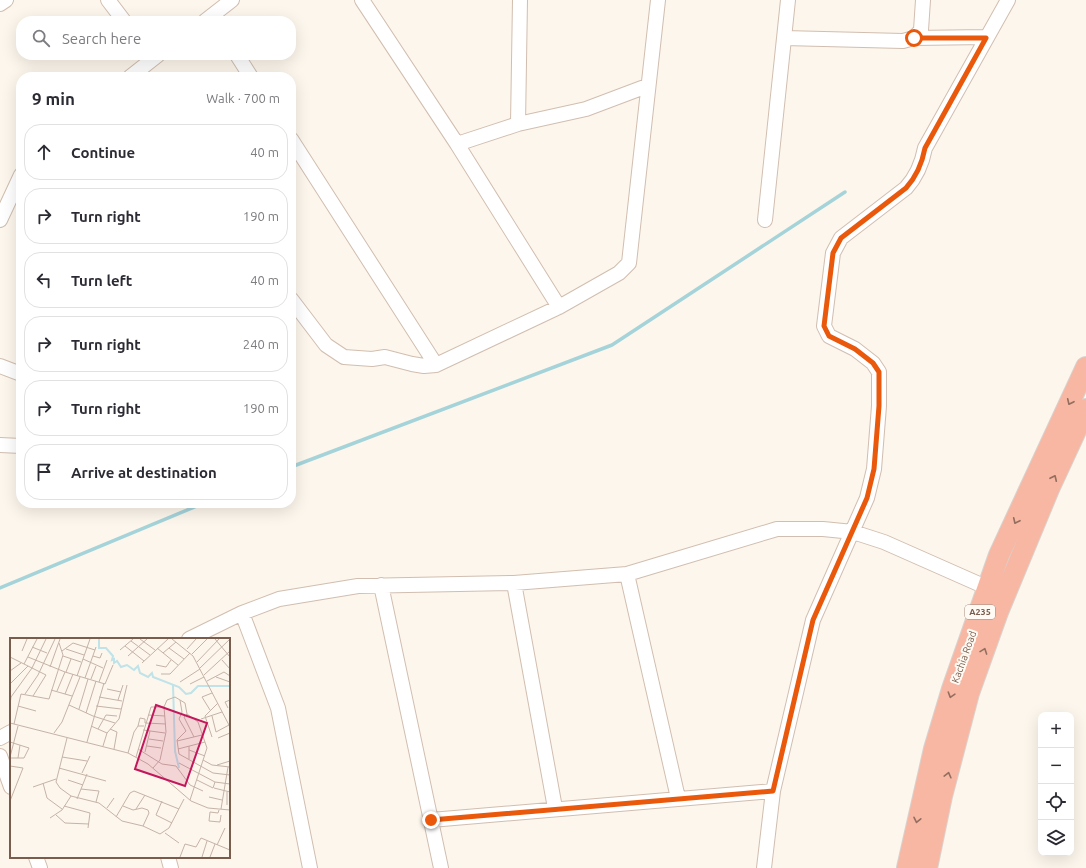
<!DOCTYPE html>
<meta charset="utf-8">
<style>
:root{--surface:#fff;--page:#f2f2f3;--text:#2b2b33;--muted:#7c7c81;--line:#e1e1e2}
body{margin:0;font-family:Ubuntu,sans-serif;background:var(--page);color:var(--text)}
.controls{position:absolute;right:12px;bottom:12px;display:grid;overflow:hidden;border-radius:8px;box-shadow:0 4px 16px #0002}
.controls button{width:36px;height:36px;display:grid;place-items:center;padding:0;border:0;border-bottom:1px solid var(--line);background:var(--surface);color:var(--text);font:20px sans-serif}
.stop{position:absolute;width:12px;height:12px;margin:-9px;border:3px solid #ea580c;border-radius:50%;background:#fff}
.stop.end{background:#ea580c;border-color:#fff;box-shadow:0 1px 4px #0008}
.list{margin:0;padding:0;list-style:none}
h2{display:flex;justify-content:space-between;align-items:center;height:52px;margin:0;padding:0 16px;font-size:17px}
h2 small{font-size:13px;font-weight:400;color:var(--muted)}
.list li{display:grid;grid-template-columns:26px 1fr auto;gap:12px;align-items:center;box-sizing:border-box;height:56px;margin:0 8px 8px;padding:0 8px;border:1px solid var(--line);border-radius:16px}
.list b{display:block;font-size:15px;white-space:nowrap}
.list em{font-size:13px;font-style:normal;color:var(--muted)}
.icon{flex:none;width:22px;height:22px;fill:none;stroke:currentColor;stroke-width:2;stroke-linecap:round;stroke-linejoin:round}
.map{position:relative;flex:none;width:1086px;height:868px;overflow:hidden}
.search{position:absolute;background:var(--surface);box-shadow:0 4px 16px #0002;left:16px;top:16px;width:280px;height:44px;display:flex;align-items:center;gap:10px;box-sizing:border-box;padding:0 14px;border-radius:16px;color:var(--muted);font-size:15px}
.panel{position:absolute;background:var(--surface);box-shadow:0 4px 16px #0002;left:16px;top:72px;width:280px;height:436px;border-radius:16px}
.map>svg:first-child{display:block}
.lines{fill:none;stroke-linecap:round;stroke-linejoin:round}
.stream{stroke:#a5d3da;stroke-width:3.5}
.minor-casing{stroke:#d1beb0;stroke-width:16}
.highway-casing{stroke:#dad1cd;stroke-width:22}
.minor{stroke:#fff;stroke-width:14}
.highway{stroke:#f7b7a3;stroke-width:20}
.oneway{stroke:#936e5e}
.route{stroke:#ea580c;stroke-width:5}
.labels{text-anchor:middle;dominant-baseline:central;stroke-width:4;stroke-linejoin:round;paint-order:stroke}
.shield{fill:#fffaf3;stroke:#a28b7f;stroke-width:1}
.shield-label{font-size:9px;font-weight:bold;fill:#7a5c4d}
.street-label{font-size:10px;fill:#7a5c4d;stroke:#fffaf3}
.inset-river{fill:none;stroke:#bfe3e8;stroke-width:2}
.inset-road{fill:none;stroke:#c5b3a7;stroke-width:1}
.view{fill:#c2185b;fill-opacity:0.15;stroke:#c2185b;stroke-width:2}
.inset-edge{fill:none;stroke:#7a5c4d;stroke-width:2}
</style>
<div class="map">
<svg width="1086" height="868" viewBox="0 0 1086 868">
<rect width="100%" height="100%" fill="#fdf6ec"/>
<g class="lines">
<!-- stream -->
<path class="stream" d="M 291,467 L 612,345 L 845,192
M 0,588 L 204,503"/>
<defs>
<path id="minor" d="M 108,0 L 124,21
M 362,0 L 457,144 L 559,307
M 0,4 L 6,0
M 205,21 L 232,0
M 784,38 L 903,41 L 914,38 L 986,37
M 914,38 L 921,30 L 923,0
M 237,55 L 251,77
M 130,77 L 158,55
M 518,124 L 520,0
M 291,139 L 436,365
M 457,144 L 518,124 L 586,109 L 647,86
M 0,220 L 21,175
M 765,220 L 788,0
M 291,299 L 326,345 L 344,357 L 372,359 L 385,357 L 412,364 L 424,366 L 436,365 L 559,307 L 619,273 L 629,263 L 658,0
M 0,366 L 21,374
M 0,445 L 21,446
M 627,574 L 678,798
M 514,583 L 555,808
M 381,585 L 441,868
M 242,613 L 278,708 L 310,868
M 189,639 L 242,613 L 279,599 L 358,586 L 514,583 L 627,574 L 777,529 L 823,529 L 853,532 L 884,542 L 988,588
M 0,738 L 11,732
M 0,756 L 11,787
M 431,820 L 773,791
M 36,857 L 40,868
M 168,857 L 171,868
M 764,868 L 773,791 L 813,620 L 867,498 L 874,469 L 879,406 L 879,372 L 873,363 L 855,349 L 829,336 L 824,326 L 833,253 L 841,238 L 906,188 C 917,176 922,164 925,148 L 1008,0"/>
<path id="highway" d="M 907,868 L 934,749 L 952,689 L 999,555 L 1086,367
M 927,868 L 942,796 L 969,693 L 998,612 L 1049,489 L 1086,409"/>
</defs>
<!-- minor casing -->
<use href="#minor" class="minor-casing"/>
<!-- highway casing -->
<use href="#highway" class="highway-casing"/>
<!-- minor -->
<use href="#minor" class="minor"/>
<!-- highway -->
<use href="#highway" class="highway"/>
</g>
<!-- one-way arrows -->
<defs><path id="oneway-chevron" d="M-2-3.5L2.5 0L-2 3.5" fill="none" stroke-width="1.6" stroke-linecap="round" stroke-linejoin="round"/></defs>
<g class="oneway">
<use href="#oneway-chevron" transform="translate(1070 402) rotate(115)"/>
<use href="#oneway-chevron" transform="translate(1054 478) rotate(-65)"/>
<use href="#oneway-chevron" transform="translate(1016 521) rotate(115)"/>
<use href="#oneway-chevron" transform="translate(984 651) rotate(-70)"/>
<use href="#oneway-chevron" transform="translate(951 695) rotate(107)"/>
<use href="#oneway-chevron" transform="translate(948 775) rotate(-76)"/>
<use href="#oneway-chevron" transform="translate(917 820) rotate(102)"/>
</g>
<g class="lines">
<!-- route -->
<path class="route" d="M 431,820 L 773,791 L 813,620 L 867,498 L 874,469 L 879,406 L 879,372 L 873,363 L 855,349 L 829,336 L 824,326 L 833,253 L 841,238 L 906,188 C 917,176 922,164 925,148 L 986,38 L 914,38"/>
</g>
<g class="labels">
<!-- shield labels -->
<rect class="shield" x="965" y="605" width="30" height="14" rx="3"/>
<g class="shield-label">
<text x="980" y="612">A235</text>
</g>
<!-- street labels -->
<g class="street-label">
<text transform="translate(964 657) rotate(-70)">Kachia Road</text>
</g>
</g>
<!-- overview -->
<g transform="translate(10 638)">
<rect width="220" height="220" fill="#fdf6ec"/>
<path class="inset-river" d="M 89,1 L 89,10 L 96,10 L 103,18 L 102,22 L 104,21 L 104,25 L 107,23 L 111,29 L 117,27 L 124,32 L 128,28 L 130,35 L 138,39 L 142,35 L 143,39 L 169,49 L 176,56 L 181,55 L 188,48 L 220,48M 163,47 L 165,113 L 169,130"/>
<path class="inset-road" d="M 130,1 L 145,12M 162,1 L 183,18 L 220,89M 205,1 L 220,19M 121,3 L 140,17M 115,8 L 134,23M 22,9 L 37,15M 147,10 L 168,27M 159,10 L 174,21M 56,11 L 74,17M 177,11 L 186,1M 110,12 L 123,1M 12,13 L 17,1M 52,13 L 63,5 L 85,12M 153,15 L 166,4M 182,16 L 197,1M 53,18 L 71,24M 83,18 L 90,20 L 92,15M 118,18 L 137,1M 0,19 L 36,37 L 23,58M 18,19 L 55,34 L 95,46 L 103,27M 73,21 L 93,30M 212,22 L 220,31M 187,24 L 209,1M 132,25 L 158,1M 14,26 L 27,1M 146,27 L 156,29 L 161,22M 40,29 L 50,1M 22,30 L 36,1M 190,30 L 220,1M 0,33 L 11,25M 56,34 L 61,21M 151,36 L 160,36 L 180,15M 194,37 L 220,13M 67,38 L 80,1M 206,39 L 220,44M 75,40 L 86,9M 81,41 L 86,28M 197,43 L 214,34 L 220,38M 89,44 L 97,22M 170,44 L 190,31M 0,46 L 18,28M 180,46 L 194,39M 97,51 L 111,54M 41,52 L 62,58M 47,53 L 55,34M 15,56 L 28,37 L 45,1M 55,56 L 63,36M 89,59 L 112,63M 108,62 L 113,47M 170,62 L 172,74 L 169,81 L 176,93 L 167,102 L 169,116 L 203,135 L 220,137M 0,67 L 1,59 L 22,30M 59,67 L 83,78M 8,68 L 26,73M 86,68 L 111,71M 218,70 L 215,64 L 220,62M 69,71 L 78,41M 200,72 L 192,59 L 202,55M 76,75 L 86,43M 177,76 L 174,79 L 184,99M 138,77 L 155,78M 83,78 L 105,85M 202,78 L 206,94 L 219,87M 191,81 L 212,74M 0,85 L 118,115 L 138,126 L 181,163 L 198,170 L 220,172M 4,86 L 11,56 L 39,61 L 53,17 L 49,5M 81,88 L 97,95M 128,88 L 130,80 L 135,81 L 135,85 L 156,86M 88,91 L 96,77 L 107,78M 100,91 L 107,94 L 104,111M 133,92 L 155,95M 44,95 L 52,84 L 70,39M 202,99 L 195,78 L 208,65M 57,100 L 46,144 L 50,150 L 61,158 L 89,165 L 112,183 L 133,188 L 150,196 L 159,190 L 174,161M 208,100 L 220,95M 139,101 L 153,103M 167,103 L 192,97M 0,104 L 19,110 L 14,120 L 0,120M 77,104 L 94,45M 93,108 L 97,95 L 109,81 L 117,47M 137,108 L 151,110M 128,111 L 152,126 L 166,128 L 180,147 L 193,153M 168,111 L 195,104M 179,112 L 195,118M 135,114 L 140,93M 118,115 L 124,94 L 128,88 L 134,88M 0,119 L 8,88M 52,119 L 77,123M 126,119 L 141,69 L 154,69M 8,120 L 10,107M 179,121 L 179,108M 193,122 L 202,127 L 220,129M 169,125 L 205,144 L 220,146M 207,127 L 220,123M 0,128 L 13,130 L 0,163M 49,130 L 96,143M 143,130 L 150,122 L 156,94 L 154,69 L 157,62 L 165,59 L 175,65 L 177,76 L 188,84 L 197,110 L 180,162M 72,135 L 80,118M 58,142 L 73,147M 187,142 L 203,150 L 205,144M 33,145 L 37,160 L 52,171M 23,149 L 46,141M 204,150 L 220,154M 71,151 L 89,153 L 86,164M 217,154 L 217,167M 199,159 L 212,162M 67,161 L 77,136M 152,163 L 146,177 L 162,185M 54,168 L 80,175 L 78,190M 113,168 L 123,172 L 132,170 L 138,172 L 139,175 L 133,188M 97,170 L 104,160M 126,171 L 135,157M 211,171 L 218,129M 209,172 L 208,175 L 200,174 L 199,183 L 210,184 L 211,177M 46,177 L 55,185 L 79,186M 106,179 L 120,155 L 124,153 L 169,171M 40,180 L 52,172 L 61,158M 155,195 L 169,205M 207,207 L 215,190M 170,219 L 175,206 L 186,209 L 191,200 L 220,212M 192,219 L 197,203M 200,219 L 205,206"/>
<path class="view" d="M 146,67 L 197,85 L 175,148 L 125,131 Z"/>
<rect width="220" height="220" class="inset-edge"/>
</g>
</svg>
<div class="controls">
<button>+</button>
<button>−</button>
<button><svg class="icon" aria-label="locate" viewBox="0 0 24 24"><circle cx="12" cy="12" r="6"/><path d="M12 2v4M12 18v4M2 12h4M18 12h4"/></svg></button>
<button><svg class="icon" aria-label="layers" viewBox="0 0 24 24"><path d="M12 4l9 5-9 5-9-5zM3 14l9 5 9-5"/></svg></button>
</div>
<div class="stop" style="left:914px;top:38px"></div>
<div class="stop end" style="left:431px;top:820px"></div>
<div class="search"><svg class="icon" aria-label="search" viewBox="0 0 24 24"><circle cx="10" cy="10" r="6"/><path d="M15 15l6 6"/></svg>Search here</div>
<section class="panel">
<h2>9 min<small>Walk · 700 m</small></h2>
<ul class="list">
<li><svg class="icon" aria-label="ahead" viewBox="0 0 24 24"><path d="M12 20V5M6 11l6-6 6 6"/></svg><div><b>Continue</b></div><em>40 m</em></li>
<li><svg class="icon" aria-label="right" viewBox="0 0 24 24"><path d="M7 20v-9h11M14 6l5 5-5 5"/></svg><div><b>Turn right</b></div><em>190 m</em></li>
<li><svg class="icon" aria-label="left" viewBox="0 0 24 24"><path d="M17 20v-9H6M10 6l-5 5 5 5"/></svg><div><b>Turn left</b></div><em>40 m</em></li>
<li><svg class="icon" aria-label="right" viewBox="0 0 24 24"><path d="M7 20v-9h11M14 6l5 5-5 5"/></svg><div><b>Turn right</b></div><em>240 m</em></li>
<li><svg class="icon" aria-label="right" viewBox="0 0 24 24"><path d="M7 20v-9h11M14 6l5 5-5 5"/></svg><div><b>Turn right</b></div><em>190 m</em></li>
<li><svg class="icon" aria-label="arrive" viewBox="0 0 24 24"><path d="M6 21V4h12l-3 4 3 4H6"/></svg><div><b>Arrive at destination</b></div></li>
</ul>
</section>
</div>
